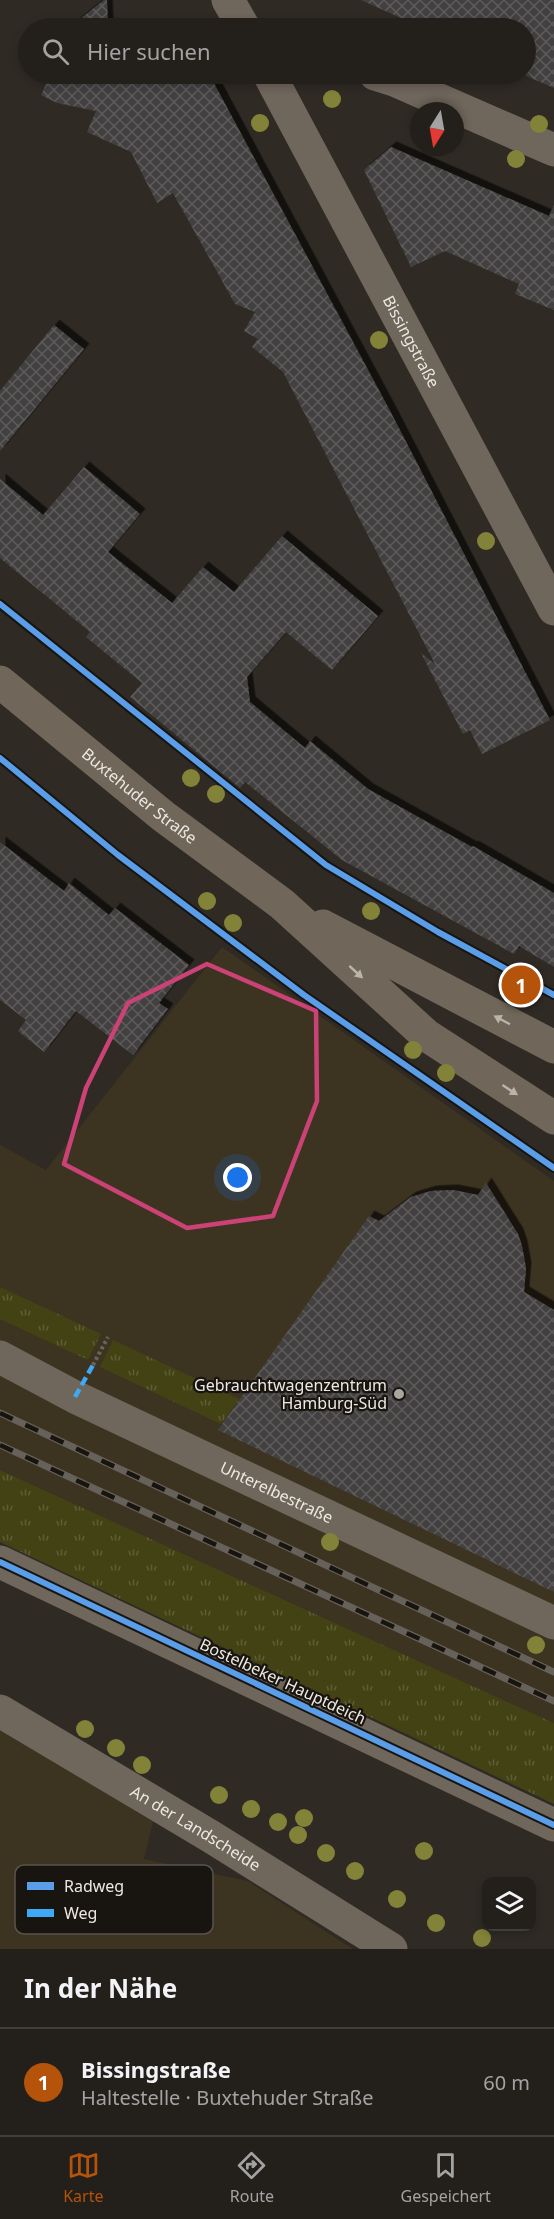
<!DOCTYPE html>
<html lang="de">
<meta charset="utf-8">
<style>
:root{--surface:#23201b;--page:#2f2d28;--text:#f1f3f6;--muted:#a3a3a3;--line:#403e3a;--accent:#b45309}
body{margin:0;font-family:"Noto Sans",sans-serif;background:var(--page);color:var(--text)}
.controls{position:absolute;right:18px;bottom:18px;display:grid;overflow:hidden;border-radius:12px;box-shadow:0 3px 9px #0003}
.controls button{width:54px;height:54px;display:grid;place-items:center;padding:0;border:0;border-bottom:2px solid var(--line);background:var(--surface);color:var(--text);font:30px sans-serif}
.compass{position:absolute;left:410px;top:102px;width:54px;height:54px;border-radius:50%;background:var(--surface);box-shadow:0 3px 9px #0003;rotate:191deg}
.you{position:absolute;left:238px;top:1178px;width:21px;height:21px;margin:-15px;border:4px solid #fff;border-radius:50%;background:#1a73e8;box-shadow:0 0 0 9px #1a73e833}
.badge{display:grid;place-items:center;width:39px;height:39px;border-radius:50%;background:var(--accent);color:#fff;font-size:20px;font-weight:700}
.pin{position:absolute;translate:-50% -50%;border:3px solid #fff;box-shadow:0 2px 6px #0006}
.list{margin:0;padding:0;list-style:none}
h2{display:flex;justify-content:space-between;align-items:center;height:78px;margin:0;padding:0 24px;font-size:26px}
h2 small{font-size:20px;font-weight:400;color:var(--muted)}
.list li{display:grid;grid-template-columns:39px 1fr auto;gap:18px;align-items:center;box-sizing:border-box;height:108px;padding:0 24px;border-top:2px solid var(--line)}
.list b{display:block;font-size:22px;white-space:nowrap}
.list p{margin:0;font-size:20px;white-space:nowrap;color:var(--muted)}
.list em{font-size:20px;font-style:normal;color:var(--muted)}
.icon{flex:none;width:33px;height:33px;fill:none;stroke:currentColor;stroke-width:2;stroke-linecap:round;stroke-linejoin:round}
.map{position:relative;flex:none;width:554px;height:1949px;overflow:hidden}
.search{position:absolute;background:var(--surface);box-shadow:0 3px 9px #0003;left:18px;right:18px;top:18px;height:66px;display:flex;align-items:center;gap:15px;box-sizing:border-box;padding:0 21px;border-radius:33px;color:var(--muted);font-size:22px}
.sheet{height:186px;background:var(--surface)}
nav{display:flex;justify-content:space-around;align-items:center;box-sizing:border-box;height:84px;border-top:2px solid var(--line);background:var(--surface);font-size:16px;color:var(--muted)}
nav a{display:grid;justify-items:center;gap:3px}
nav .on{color:var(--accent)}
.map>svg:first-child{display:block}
.built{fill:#3d3321}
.grass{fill:url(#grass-tufts)}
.building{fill:url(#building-cross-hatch);filter:url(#shadow)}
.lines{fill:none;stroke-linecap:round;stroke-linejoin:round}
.path{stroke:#6a645d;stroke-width:4;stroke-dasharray:3 3;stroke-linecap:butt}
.minor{stroke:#6f665c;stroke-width:33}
.major{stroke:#70665a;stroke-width:33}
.rail-casing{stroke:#66615a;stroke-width:7}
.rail{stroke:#18140f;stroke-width:4.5;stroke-dasharray:14;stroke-linecap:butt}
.quiet{stroke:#3fa9f5;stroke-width:4.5;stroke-dasharray:9 4.5;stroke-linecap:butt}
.cycleway-casing{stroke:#18140f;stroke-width:10}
.cycleway{stroke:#5a9eea;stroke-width:6}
.tree{fill:#838239}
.oneway{fill:#bbb4aa}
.marked{fill:none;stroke:#cb4276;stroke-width:4.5;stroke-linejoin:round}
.poi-dot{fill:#aaa69e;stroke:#18140f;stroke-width:2}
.labels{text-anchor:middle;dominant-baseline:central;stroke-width:4.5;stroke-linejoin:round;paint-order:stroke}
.street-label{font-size:16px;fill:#ede8e0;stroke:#18140f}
.poi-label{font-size:16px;fill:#ede8e0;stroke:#18140f;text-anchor:end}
.key{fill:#18140f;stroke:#58544e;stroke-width:1.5}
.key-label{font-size:16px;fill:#ede8e0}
</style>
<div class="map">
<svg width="554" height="1949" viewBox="0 0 554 1949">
<defs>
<pattern id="grass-tufts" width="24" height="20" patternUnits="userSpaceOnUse" patternTransform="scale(1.5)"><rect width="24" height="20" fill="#424214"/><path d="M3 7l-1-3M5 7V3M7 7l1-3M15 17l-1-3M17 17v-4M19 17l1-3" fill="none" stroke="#5e5d36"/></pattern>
<pattern id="building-cross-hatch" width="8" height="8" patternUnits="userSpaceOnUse" patternTransform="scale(1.5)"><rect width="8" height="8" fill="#434040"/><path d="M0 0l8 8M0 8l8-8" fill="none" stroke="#5e5c5b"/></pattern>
<filter id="shadow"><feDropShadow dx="5.5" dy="-5.5" stdDeviation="0" flood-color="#0009"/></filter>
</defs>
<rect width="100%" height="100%" fill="#2f2a24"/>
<!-- built -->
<path class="built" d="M 222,947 L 554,1181 L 554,1723 L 0,1470 L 0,1145 L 46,1170 Z
M 0,1728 L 153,1822 L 144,1859 L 248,1881 L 353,1949 L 0,1949 Z"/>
<!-- grass -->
<path class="grass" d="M 0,1287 L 101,1334 L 88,1360 L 0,1319 Z
M 113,1340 L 239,1399 L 221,1424 L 100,1367 Z
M 0,1470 L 554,1723 L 554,1804 L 0,1542 Z"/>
<!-- building -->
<path class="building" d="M 104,0 L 107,0 L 108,25 L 115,28 L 72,28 L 75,23 Z
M 361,0 L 554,0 L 554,88 L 522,74 L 525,74 L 525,28 L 423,28 Z
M 51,74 L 209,74 L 389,409 L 550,720 L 482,754 L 470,730 L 463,734 L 421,653 L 435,664 L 283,372 L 252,347 L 258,339 L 244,331 L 255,312 L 235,304 L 173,193 L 157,203 L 131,152 L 87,132 L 96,111 L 57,103 L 41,95 Z
M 391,147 L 549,216 L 554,205 L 554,310 L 515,294 L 519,284 L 445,251 L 411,267 L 364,170 Z
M 54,325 L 84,349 L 0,451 L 0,391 Z
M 84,467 L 140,514 L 108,552 L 172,603 L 203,567 L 234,592 L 282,536 L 378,616 L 332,670 L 286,632 L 247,677 L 250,702 L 305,748 L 310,741 L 368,789 L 472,847 L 473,846 L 554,893 L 554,967 L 519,946 L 514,954 L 342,860 L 245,782 L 240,788 L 130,697 L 142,683 L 86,637 L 90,632 L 0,558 L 0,479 L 43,515 Z
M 0,842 L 64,891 L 69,883 L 109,915 L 115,908 L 189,965 L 159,1003 L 168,1009 L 133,1055 L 76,1011 L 44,1052 L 18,1031 L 26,1020 L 0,1000 Z
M 486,1183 L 518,1234 L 522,1246 L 526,1268 L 524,1292 L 554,1310 L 554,1592 L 218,1430 L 369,1216 L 379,1221 L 411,1197 L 431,1191 L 453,1190 L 478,1195 Z"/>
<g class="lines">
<!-- path -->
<path class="path" d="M 189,23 L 197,28
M 93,1365 L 108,1337"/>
<!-- minor -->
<g class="minor">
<path d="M 228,0 L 244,28"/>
<path id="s1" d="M 269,74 L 554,609"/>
<path d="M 375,74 L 394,80 L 554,150"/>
<path id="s2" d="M 0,1357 L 75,1397 L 554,1623"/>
<path d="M 0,1562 L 554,1825"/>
<path id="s3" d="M 0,1711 L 210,1836 L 391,1949"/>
</g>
<!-- major -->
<g class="major">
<path id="s4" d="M 0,682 L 163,816 L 282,904 L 426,1035 L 554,1118"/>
<path d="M 323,926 L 554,1047"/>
</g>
<defs>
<path id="rail" d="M 0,1413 L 554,1672
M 0,1445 L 554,1701"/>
</defs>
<!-- rail casing -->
<use href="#rail" class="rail-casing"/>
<!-- rail -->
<use href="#rail" class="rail"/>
<!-- quiet -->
<path class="quiet" d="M 75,1397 L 93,1365"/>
<defs>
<path id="cycleway" d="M 0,604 L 326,865 L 438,932 L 554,995
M 0,758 L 118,855 L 304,995 L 554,1168
M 0,1562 L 554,1825"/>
</defs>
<!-- cycleway casing -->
<use href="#cycleway" class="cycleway-casing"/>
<!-- cycleway -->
<use href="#cycleway" class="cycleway"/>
</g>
<!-- trees -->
<g class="tree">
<circle cx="332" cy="99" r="9"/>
<circle cx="260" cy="123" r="9"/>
<circle cx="539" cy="124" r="9"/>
<circle cx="516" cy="159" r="9"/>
<circle cx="379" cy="340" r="9"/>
<circle cx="486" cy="541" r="9"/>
<circle cx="191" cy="778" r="9"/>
<circle cx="216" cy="794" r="9"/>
<circle cx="207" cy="901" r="9"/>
<circle cx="371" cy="911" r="9"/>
<circle cx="233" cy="923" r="9"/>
<circle cx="413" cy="1050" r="9"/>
<circle cx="446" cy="1073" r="9"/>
<circle cx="330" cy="1542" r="9"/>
<circle cx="536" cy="1645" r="9"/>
<circle cx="85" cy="1729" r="9"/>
<circle cx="116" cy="1748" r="9"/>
<circle cx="142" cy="1765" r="9"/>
<circle cx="219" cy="1795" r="9"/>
<circle cx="251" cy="1809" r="9"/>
<circle cx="304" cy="1818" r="9"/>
<circle cx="278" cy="1822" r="9"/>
<circle cx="298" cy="1835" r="9"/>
<circle cx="424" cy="1851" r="9"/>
<circle cx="326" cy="1853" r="9"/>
<circle cx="355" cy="1871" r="9"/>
<circle cx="397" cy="1899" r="9"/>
<circle cx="436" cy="1923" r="9"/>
<circle cx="482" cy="1938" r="9"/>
</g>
<!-- one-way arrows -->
<defs><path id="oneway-solid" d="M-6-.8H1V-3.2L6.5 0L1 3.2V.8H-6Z" transform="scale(1.5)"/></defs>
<g class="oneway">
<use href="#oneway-solid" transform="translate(356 972) rotate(42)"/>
<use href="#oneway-solid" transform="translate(502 1020) rotate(-152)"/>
<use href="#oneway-solid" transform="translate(510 1090) rotate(33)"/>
</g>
<!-- marked area -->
<path class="marked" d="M 207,964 L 316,1011 L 317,1101 L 273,1216 L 187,1228 L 64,1164 L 86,1088 L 128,1003 Z"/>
<!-- markers -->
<circle class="poi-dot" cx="399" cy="1394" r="6"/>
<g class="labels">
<!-- street labels -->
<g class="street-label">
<text stroke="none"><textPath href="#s1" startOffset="303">Bissingstraße</textPath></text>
<text stroke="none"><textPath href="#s4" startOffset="180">Buxtehuder Straße</textPath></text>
<text stroke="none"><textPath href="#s2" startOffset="308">Unterelbestraße</textPath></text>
<text transform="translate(283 1681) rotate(25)">Bostelbeker Hauptdeich</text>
<text stroke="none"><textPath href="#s3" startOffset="228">An der Landscheide</textPath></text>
</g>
<!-- poi labels -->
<g class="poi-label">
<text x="387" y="1385">Gebrauchtwagenzentrum<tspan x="387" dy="18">Hamburg-Süd</tspan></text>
</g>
</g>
<!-- legend -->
<rect x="15" y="1865" width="198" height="69" rx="9" class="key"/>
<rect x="27" y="1882" width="27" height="8" fill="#5a9eea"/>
<rect x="27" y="1909" width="27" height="8" fill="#3fa9f5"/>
<g class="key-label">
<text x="64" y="1892">Radweg</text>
<text x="64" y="1919">Weg</text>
</g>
</svg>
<div class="controls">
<button><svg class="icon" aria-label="layers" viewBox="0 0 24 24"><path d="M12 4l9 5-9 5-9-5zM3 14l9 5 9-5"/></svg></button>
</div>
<svg class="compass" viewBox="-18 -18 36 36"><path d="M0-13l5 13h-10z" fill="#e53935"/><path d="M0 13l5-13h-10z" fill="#a3a3a3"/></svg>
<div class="you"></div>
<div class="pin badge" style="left:521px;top:985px">1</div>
<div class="search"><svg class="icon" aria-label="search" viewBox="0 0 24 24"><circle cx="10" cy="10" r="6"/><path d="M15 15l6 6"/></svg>Hier suchen</div>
</div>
<section class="sheet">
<h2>In der Nähe<small></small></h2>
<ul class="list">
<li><span class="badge">1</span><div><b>Bissingstraße</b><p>Haltestelle · Buxtehuder Straße</p></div><em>60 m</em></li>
</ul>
</section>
<nav>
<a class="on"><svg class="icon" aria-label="map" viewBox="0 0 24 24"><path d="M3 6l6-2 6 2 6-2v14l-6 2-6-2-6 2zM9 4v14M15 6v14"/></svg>Karte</a>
<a><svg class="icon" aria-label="directions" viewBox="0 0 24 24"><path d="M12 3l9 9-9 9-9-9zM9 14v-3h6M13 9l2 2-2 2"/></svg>Route</a>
<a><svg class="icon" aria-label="saved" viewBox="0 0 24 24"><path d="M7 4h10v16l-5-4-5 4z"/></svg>Gespeichert</a>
</nav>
